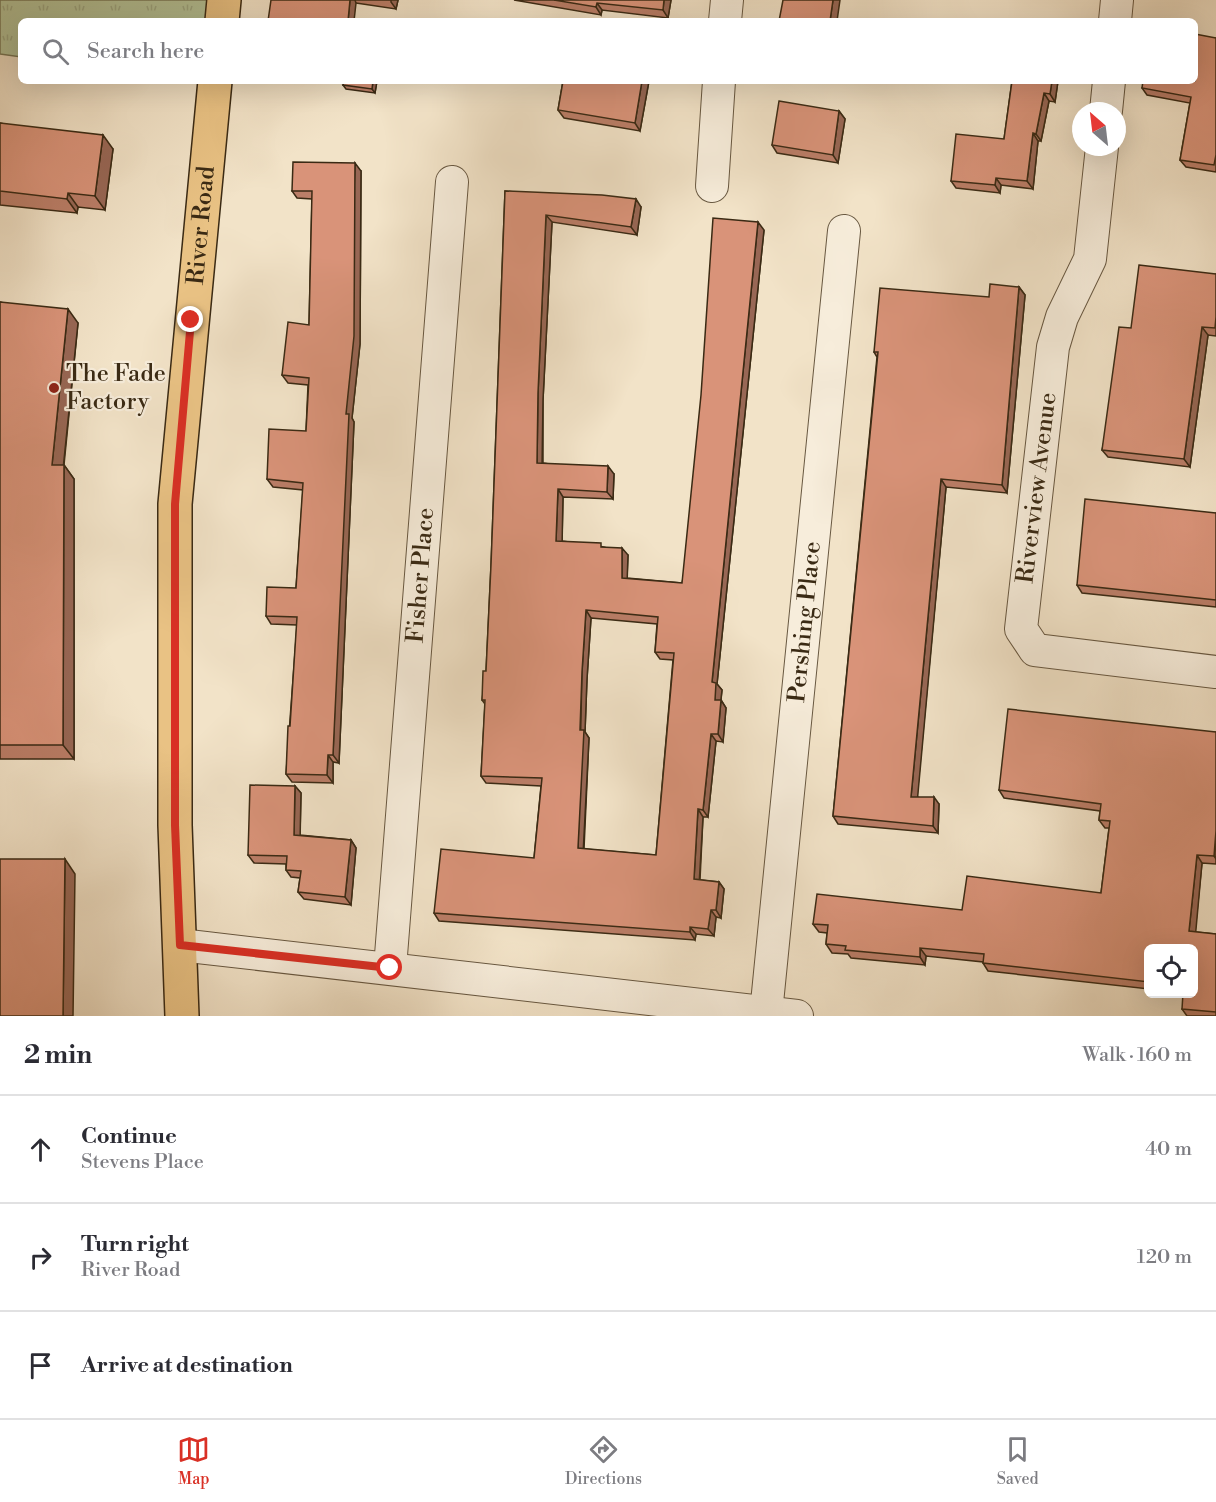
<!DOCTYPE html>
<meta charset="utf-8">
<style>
:root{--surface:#fff;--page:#f2f2f3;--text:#2b2b33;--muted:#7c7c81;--line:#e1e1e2;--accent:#d93025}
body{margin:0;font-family:"Libre Bodoni",serif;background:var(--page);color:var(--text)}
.controls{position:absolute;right:18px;bottom:18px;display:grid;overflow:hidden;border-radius:9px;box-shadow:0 6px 24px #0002}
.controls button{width:54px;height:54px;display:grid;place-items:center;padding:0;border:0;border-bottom:2px solid var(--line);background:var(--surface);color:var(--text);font:30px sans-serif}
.compass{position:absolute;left:1072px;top:102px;width:54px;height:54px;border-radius:50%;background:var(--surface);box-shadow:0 6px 24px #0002;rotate:332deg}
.stop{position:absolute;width:18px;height:18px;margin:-14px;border:4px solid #d93025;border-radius:50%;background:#fff}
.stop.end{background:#d93025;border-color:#fff;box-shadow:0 2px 6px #0008}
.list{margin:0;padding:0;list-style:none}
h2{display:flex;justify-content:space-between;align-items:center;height:78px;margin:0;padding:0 24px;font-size:26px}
h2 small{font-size:20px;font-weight:400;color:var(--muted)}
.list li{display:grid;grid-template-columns:39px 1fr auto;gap:18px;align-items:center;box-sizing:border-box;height:108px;padding:0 24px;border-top:2px solid var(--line)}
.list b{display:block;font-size:22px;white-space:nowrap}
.list p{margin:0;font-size:20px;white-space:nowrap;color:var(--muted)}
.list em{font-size:20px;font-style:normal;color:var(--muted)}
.icon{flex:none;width:33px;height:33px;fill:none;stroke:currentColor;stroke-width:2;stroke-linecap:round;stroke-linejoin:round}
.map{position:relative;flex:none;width:1216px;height:1016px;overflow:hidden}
.search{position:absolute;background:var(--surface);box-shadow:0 6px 24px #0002;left:18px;right:18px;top:18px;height:66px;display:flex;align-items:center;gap:15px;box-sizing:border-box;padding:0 21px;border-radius:9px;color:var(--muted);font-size:22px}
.sheet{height:402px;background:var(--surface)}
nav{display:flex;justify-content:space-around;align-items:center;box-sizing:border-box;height:84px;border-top:2px solid var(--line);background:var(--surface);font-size:16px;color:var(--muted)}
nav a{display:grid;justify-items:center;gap:3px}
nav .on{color:var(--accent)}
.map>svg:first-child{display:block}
.park{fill:url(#park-tufts);stroke:#777858;stroke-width:1.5}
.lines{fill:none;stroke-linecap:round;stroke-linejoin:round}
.street-casing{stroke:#685841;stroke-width:34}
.primary-casing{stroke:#3a2a14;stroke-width:36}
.street{stroke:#f7eddb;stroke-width:32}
.primary{stroke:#e9c284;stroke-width:33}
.wall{fill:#bb7e68;stroke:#3a2a14;stroke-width:1.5;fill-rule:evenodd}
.shaded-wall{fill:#986755;stroke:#3a2a14;stroke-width:1.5}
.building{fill:#d99379;stroke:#3a2a14;stroke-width:1.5;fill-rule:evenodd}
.route{stroke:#d93025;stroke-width:8}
.poi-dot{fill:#8f2418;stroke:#f7eddb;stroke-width:2}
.labels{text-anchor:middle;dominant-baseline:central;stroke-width:4.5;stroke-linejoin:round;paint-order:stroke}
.street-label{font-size:24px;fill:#3a2a14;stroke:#f7eddb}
.poi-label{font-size:24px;fill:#3a2a14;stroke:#f7eddb;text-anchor:start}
</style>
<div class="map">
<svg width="1216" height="1016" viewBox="0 0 1216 1016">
<defs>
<pattern id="park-tufts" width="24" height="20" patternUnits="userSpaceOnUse" patternTransform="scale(1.5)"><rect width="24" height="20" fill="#b4c59b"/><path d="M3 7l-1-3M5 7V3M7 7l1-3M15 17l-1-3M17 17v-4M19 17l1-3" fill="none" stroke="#9ca985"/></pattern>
</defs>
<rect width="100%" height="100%" fill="#f2e3c8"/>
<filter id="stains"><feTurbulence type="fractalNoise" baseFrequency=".00333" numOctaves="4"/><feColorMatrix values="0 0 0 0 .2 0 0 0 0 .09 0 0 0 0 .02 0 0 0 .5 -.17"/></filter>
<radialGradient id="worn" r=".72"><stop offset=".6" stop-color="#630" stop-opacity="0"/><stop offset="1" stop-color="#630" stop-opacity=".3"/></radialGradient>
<!-- park -->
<path class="park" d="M 0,0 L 224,0 L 222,21 L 21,21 L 21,57 L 0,54 Z"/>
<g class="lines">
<defs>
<g id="street">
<path d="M 725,21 L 727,0"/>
<path d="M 1115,21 L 1117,0"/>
<path d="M 1106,111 L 1109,81"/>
<path d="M 1102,147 L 1090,259 L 1062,317 L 1053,347 L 1021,629 L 1035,650 L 1216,672"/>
<path d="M 712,186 L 719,81"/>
<path d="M 180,945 L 797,1016"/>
<path id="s1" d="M 390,968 L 452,182"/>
<path id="s2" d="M 766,1013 L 844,231"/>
</g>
<g id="primary">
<path d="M 222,21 L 224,0"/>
<path id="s3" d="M 182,1016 L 175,825 L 175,504 L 215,81"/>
</g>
</defs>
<!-- street casing -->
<use href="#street" class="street-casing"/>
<!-- primary casing -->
<use href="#primary" class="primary-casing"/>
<!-- street -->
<use href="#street" class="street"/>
<!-- primary -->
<use href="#primary" class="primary"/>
</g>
<!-- wall -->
<path class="wall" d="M 271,0 L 398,0 L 396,9 L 356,3 Z
M 514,0 L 671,0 L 668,18 L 602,10 L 601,15 Z
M 1216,38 L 1216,172 L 1186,167 L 1180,160 L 1190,103 L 1147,95 L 1142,88 Z
M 377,81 L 375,93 L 346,89 L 343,85 Z
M 563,81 L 649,81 L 640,131 L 564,118 L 558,110 Z
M 1012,81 L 1058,81 L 1055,102 L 1049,101 L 1041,141 L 1038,141 L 1033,189 L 1001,185 L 1000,193 L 956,188 L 951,181 L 1004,139 Z
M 839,111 L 845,119 L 838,163 L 777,153 L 772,145 Z
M 0,123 L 113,149 L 105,210 L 78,207 L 77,213 L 0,205 Z
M 361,171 L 360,344 L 352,418 L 354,422 L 339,763 L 333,762 L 333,783 L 292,782 L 286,774 L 297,625 L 271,624 L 266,616 L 296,588 L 303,490 L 273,487 L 267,479 L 306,431 L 308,385 L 288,383 L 282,375 L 309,325 L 312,199 L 297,198 L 292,191 Z
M 505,191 L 641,207 L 637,235 L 552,222 L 543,400 L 543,463 L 614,474 L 613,499 L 563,497 L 562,541 L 604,547 L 628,555 L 627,578 L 682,583 L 764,230 L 717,684 L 722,690 L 721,700 L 726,708 L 723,742 L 716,741 L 708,817 L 703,817 L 700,880 L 719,882 L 724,889 L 721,918 L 716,917 L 714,936 L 696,934 L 695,940 L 439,921 L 434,913 L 534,858 L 541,786 L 486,783 L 481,776 L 485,704 L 482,700 L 486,671 L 491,565 ZM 591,618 L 657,624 L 655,652 L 660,659 L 673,660 L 656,855 L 584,849 L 589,738 L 585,732 L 587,679 Z
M 1216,274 L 1216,336 L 1208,335 L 1190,467 L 1108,457 L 1102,450 L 1131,328 Z
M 1019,287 L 1025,295 L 1007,493 L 946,487 L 917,797 L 939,804 L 938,833 L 838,824 L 833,816 L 877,357 L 874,352 L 989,297 Z
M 0,302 L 78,323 L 64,465 L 74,479 L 74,759 L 0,759 Z
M 1216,513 L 1216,607 L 1082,593 L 1077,585 Z
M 1216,732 L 1216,864 L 1202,863 L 1195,932 L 1216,934 L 1216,1016 L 1187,1016 L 1182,1009 L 1194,993 L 1149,948 L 1149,989 L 988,971 L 983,963 L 983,962 L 926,956 L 925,965 L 851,958 L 848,954 L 832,953 L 826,944 L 827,933 L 819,932 L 813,924 L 962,910 L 1101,893 L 1109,828 L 1105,828 L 1099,820 L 1100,811 L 1004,798 L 999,790 Z
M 295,786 L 301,793 L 300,835 L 351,840 L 356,848 L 351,905 L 304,899 L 298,892 L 300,878 L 291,877 L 286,870 L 286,864 L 254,863 L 248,855 Z"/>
<!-- shaded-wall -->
<path class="shaded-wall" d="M 350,0 L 355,0 L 356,3 L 354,21 L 348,21 Z
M 391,0 L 398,0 L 396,9 L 391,2 Z
M 664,0 L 671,0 L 668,18 L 663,10 Z
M 833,0 L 840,0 L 837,21 L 830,21 Z
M 597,3 L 602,10 L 601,15 L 596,7 Z
M 373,81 L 377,81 L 375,93 L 372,89 Z
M 642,81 L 649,81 L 640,131 L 635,123 Z
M 1052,81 L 1058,81 L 1055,102 L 1050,94 Z
M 1044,93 L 1049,101 L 1041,141 L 1036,134 Z
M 839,111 L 845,119 L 838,163 L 833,155 Z
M 1033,133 L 1038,141 L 1033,189 L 1027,181 Z
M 103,135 L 113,149 L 105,210 L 95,196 Z
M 355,163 L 361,171 L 360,344 L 352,418 L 354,422 L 339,763 L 333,755 Z
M 996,178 L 1001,185 L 1000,193 L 995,185 Z
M 68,193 L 78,207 L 77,213 L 67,199 Z
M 636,199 L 641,207 L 637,235 L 631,227 Z
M 546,215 L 552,222 L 543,400 L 542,470 L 537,463 L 538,393 Z
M 758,222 L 764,230 L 717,684 L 722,690 L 720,707 L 715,700 L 712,682 Z
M 1019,287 L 1025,295 L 1007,493 L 1002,485 Z
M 68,309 L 78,323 L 62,479 L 52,465 Z
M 1202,327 L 1208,335 L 1190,467 L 1184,459 Z
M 64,465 L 74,479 L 74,759 L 63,745 Z
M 608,466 L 614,474 L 613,499 L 607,492 Z
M 941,479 L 946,487 L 917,804 L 911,797 Z
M 558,489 L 563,497 L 562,548 L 556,541 Z
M 622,548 L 628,555 L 627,585 L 622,578 Z
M 586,610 L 591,618 L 587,679 L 585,732 L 589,738 L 583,855 L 578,848 L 582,672 Z
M 721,700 L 726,708 L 723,742 L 718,734 Z
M 711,734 L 716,741 L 708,817 L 703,810 Z
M 328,755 L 333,762 L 333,783 L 327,775 Z
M 295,786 L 301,793 L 300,843 L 294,835 Z
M 934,797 L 939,804 L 938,833 L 933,826 Z
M 698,809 L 703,817 L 699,886 L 694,879 Z
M 1216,831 L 1216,859 L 1214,856 Z
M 351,840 L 356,848 L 351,905 L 345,897 Z
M 1197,855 L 1202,863 L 1195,940 L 1189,931 Z
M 65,859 L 75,874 L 73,1016 L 63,1016 Z
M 719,882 L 724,889 L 721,918 L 716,910 Z
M 711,910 L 716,917 L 714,936 L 708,929 Z
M 690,927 L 696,934 L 695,940 L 690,932 Z
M 920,948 L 926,956 L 925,965 L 920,957 Z"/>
<!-- building -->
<path class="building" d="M 271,0 L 350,0 L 348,21 L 268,21 Z
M 554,0 L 664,0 L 663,10 L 597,3 L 596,7 Z
M 783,0 L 833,0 L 830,21 L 779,21 Z
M 1195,34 L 1216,38 L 1216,155 L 1214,165 L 1180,160 L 1191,97 L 1142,88 L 1143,81 L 1195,81 Z
M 344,81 L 373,81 L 372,89 L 343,85 Z
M 563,81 L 642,81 L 635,123 L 558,110 Z
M 1012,81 L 1052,81 L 1050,94 L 1044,93 L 1036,134 L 1033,133 L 1027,181 L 996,178 L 995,185 L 951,181 L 956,134 L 1004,139 Z
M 779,101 L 839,111 L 833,155 L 772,145 Z
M 0,123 L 103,135 L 95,196 L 68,193 L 67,199 L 0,191 Z
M 293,162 L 355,163 L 354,336 L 346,414 L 349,414 L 333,755 L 328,755 L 327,775 L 286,774 L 288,726 L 290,726 L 297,617 L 266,616 L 267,587 L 296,588 L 303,483 L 267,479 L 269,429 L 306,431 L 309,378 L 282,375 L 288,322 L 309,325 L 312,191 L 292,191 Z
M 505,191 L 602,195 L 636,199 L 631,227 L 546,215 L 538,393 L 537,463 L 608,466 L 607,492 L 558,489 L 556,541 L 601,543 L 601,547 L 622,548 L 622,578 L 682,583 L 701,395 L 713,218 L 758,222 L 712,682 L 716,683 L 715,700 L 721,700 L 718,734 L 711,734 L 703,810 L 698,809 L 694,879 L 719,882 L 716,910 L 711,910 L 708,929 L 690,927 L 690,932 L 434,913 L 441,849 L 534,858 L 542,778 L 481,776 L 485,700 L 482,700 L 483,671 L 486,671 L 491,565 ZM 586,610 L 658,617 L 655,652 L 674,653 L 656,855 L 578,848 L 584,730 L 580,730 L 582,672 Z
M 1139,265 L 1216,274 L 1216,317 L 1215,328 L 1202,327 L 1184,459 L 1102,450 L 1119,327 L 1131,328 Z
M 990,284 L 1019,287 L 1002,485 L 941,479 L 911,797 L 934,797 L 933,826 L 833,816 L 878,352 L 874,352 L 880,288 L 989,297 Z
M 0,302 L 68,309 L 52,465 L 64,465 L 63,745 L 0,745 Z
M 1085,499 L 1216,513 L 1216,600 L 1077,585 Z
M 1008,709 L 1216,732 L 1216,831 L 1214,856 L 1197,855 L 1189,931 L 1216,934 L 1216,1012 L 1182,1009 L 1183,993 L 1194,993 L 1194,948 L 1149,948 L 1149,982 L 983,963 L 984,954 L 920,948 L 920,957 L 845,950 L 846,946 L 826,944 L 828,925 L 813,924 L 817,894 L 962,910 L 967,876 L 1101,893 L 1110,821 L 1099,820 L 1101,804 L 999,790 Z
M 250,785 L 295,786 L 294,835 L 351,840 L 345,897 L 298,892 L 301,871 L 286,870 L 287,856 L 248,855 Z
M 0,859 L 65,859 L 63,1016 L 0,1016 Z"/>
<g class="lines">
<!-- route -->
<path class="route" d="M 191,320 L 175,504 L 175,825 L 180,945 L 390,968"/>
</g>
<!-- markers -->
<circle class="poi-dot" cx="54" cy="388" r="6"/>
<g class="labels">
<!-- street labels -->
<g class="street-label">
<text stroke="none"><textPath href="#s3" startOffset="792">River Road</textPath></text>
<text transform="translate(1037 488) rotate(-83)">Riverview Avenue</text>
<text stroke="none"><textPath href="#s1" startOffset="394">Fisher Place</textPath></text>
<text stroke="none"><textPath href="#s2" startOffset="393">Pershing Place</textPath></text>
</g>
<!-- poi labels -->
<g class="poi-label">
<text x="66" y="374">The Fade<tspan x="66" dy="28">Factory</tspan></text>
</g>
</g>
<rect width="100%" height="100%" filter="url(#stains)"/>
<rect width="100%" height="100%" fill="url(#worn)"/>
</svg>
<div class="controls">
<button><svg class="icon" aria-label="locate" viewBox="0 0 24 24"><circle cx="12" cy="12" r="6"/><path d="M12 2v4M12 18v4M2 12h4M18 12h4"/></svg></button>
</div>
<svg class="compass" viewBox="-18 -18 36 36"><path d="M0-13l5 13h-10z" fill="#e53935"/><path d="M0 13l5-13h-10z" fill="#7c7c81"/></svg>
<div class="stop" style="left:390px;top:968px"></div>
<div class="stop end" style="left:191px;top:320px"></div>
<div class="search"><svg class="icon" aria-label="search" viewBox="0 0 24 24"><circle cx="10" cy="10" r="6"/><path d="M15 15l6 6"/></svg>Search here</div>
</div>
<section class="sheet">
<h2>2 min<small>Walk · 160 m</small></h2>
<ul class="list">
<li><svg class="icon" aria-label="ahead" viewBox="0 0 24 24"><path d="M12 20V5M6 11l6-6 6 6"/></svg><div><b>Continue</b><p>Stevens Place</p></div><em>40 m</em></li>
<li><svg class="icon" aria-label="right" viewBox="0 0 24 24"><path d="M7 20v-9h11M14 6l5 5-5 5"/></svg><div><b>Turn right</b><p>River Road</p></div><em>120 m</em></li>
<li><svg class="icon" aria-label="arrive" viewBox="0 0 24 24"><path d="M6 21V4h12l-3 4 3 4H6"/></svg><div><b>Arrive at destination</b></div></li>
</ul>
</section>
<nav>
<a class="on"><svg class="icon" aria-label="map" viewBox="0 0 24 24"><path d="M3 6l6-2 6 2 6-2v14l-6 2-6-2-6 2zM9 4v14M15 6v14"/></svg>Map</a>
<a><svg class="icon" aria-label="directions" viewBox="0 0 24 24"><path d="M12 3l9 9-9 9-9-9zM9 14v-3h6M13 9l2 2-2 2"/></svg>Directions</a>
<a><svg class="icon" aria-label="saved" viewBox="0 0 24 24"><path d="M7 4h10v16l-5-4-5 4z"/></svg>Saved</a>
</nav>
